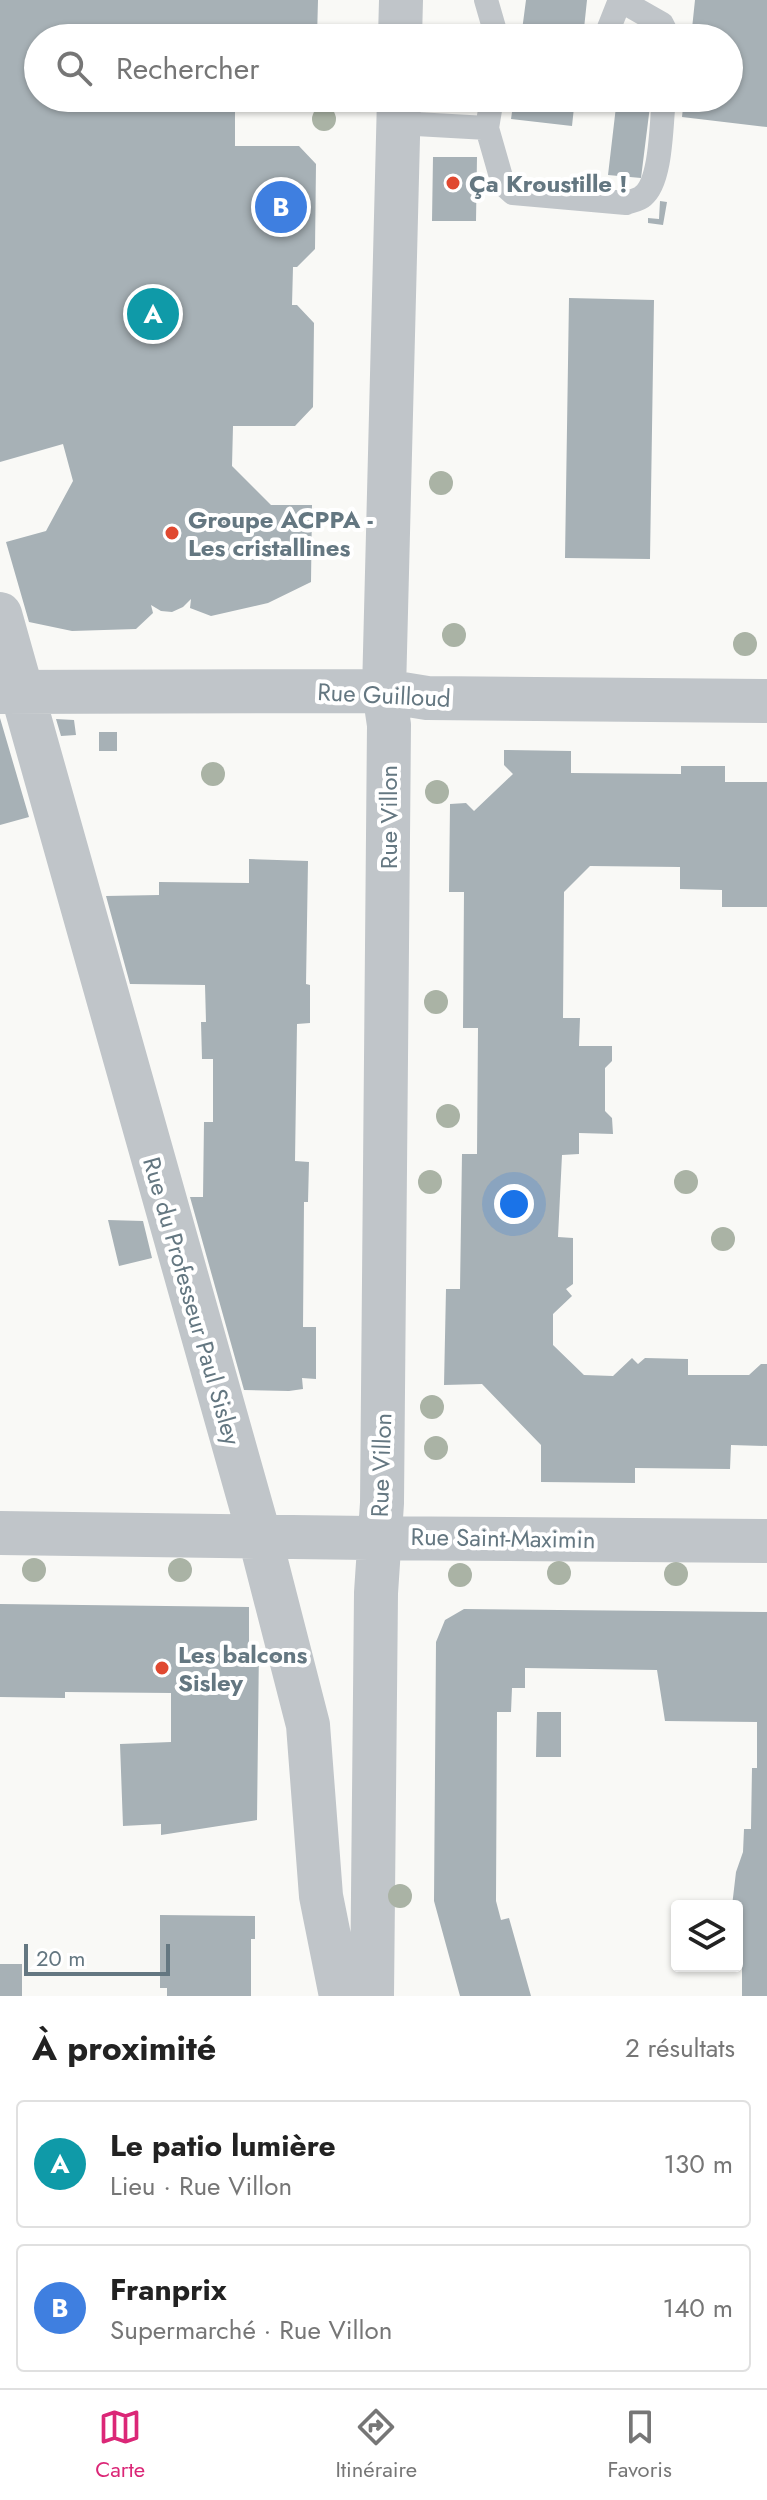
<!DOCTYPE html>
<html lang="fr">
<meta charset="utf-8">
<style>
:root{--surface:#fff;--page:#f6f6f6;--text:#222;--muted:#767676;--line:#e0e0e0;--accent:#db2777}
body{margin:0;font-family:Jost,sans-serif;background:var(--page);color:var(--text)}
.controls{position:absolute;right:24px;bottom:24px;display:grid;overflow:hidden;border-radius:8px;box-shadow:0 2px 6px #0004}
.controls button{width:72px;height:72px;display:grid;place-items:center;padding:0;border:0;border-bottom:2px solid var(--line);background:var(--surface);color:var(--text);font:40px sans-serif}
.scale{position:absolute;left:24px;bottom:20px;width:146px;box-sizing:border-box;padding-left:8px;border:4px solid #647781;border-top:0;font-size:22px;line-height:28px;white-space:nowrap;color:#647781;-webkit-text-stroke:6px #fff;paint-order:stroke}
.you{position:absolute;left:514px;top:1204px;width:28px;height:28px;margin:-20px;border:6px solid #fff;border-radius:50%;background:#1a73e8;box-shadow:0 0 0 12px #1a73e833}
.badge{display:grid;place-items:center;width:52px;height:52px;border-radius:50%;background:var(--accent);color:#fff;font-size:26px;font-weight:700}
.pin{position:absolute;translate:-50% -50%;border:4px solid #fff;box-shadow:0 2px 8px #0006}
.list{margin:0;padding:0;list-style:none}
h2{display:flex;justify-content:space-between;align-items:center;height:104px;margin:0;padding:0 32px;font-size:34px}
h2 small{font-size:26px;font-weight:400;color:var(--muted)}
.list li{display:grid;grid-template-columns:52px 1fr auto;gap:24px;align-items:center;box-sizing:border-box;height:128px;margin:0 16px 16px;padding:0 16px;border:2px solid var(--line);border-radius:8px}
.list b{display:block;font-size:30px;white-space:nowrap}
.list p{margin:0;font-size:26px;white-space:nowrap;color:var(--muted)}
.list em{font-size:26px;font-style:normal;color:var(--muted)}
.icon{flex:none;width:44px;height:44px;fill:none;stroke:currentColor;stroke-width:2;stroke-linecap:round;stroke-linejoin:round}
.map{position:relative;flex:none;width:767px;height:1996px;overflow:hidden}
.search{position:absolute;background:var(--surface);box-shadow:0 2px 6px #0004;left:24px;right:24px;top:24px;height:88px;display:flex;align-items:center;gap:20px;box-sizing:border-box;padding:0 28px;border-radius:44px;color:var(--muted);font-size:30px}
.sheet{height:392px;background:var(--surface)}
nav{display:flex;justify-content:space-around;align-items:center;box-sizing:border-box;height:112px;border-top:2px solid var(--line);background:var(--surface);font-size:22px;color:var(--muted)}
nav a{display:grid;justify-items:center;gap:4px}
nav .on{color:var(--accent)}
.map>svg:first-child{display:block}
.building{fill:#a7b1b6}
.lines{fill:none;stroke-linecap:round;stroke-linejoin:round}
.service{stroke:#c0c5c9;stroke-width:24}
.minor{stroke:#c0c5c9;stroke-width:44}
.tree{fill:#aab3a5}
.poi-dot{fill:#e04830;stroke:#fff;stroke-width:3}
.labels{text-anchor:middle;dominant-baseline:central;stroke-width:8;stroke-linejoin:round;paint-order:stroke}
.poi-label{font-size:24px;font-weight:bold;fill:#647781;stroke:#fff;text-anchor:start}
.street-label{font-size:24px;fill:#647781;stroke:#fff}
</style>
<div class="map">
<svg width="767" height="1996" viewBox="0 0 767 1996">
<rect width="100%" height="100%" fill="#f9f9f6"/>
<!-- building -->
<path class="building" d="M 0,0 L 318,0 L 317,38 L 38,38 L 38,98 L 235,98 L 235,146 L 299,146 L 316,164 L 315,249 L 297,267 L 293,267 L 292,305 L 297,305 L 314,323 L 313,407 L 295,426 L 233,426 L 232,466 L 271,505 L 312,505 L 311,582 L 268,603 L 211,616 L 190,608 L 191,599 L 183,607 L 172,612 L 161,611 L 151,605 L 153,613 L 136,629 L 72,631 L 29,622 L 6,542 L 46,531 L 73,481 L 63,444 L 0,462 Z
M 526,0 L 587,0 L 583,38 L 521,38 Z
M 695,0 L 767,0 L 767,127 L 682,117 L 684,98 L 729,98 L 729,38 L 691,38 Z
M 514,98 L 575,98 L 572,126 L 511,119 Z
M 617,98 L 651,98 L 641,178 L 608,175 Z
M 433,157 L 477,157 L 476,221 L 432,221 Z
M 660,201 L 667,202 L 663,225 L 648,223 L 648,218 L 659,219 Z
M 569,298 L 654,300 L 650,559 L 565,558 Z
M 0,718 L 29,817 L 0,825 Z
M 56,719 L 74,720 L 76,735 L 61,736 Z
M 99,732 L 117,732 L 117,751 L 99,751 Z
M 504,750 L 571,751 L 571,773 L 681,774 L 681,766 L 725,766 L 725,782 L 767,782 L 767,907 L 722,907 L 722,890 L 680,889 L 680,867 L 590,866 L 564,892 L 563,1018 L 580,1018 L 579,1046 L 612,1046 L 612,1061 L 605,1068 L 605,1111 L 612,1118 L 613,1134 L 579,1133 L 579,1154 L 562,1155 L 558,1237 L 573,1238 L 573,1284 L 566,1289 L 572,1296 L 553,1314 L 553,1345 L 584,1375 L 613,1376 L 632,1358 L 638,1364 L 645,1358 L 688,1359 L 688,1375 L 749,1375 L 761,1364 L 767,1364 L 767,1446 L 731,1445 L 730,1469 L 635,1468 L 635,1483 L 541,1482 L 541,1445 L 482,1384 L 444,1385 L 446,1289 L 460,1289 L 462,1154 L 477,1154 L 478,1028 L 463,1028 L 464,892 L 449,892 L 450,804 L 466,803 L 474,811 L 513,774 L 504,765 Z
M 249,859 L 308,861 L 306,984 L 310,985 L 310,1023 L 297,1024 L 295,1161 L 309,1162 L 308,1202 L 304,1202 L 303,1327 L 316,1327 L 316,1379 L 302,1378 L 303,1389 L 289,1391 L 244,1390 L 190,1197 L 203,1197 L 204,1122 L 213,1122 L 213,1059 L 202,1059 L 201,1022 L 206,1022 L 205,985 L 130,984 L 106,896 L 159,895 L 159,882 L 249,883 Z
M 108,1220 L 143,1221 L 152,1258 L 119,1266 Z
M 0,1604 L 249,1607 L 249,1645 L 259,1645 L 257,1820 L 161,1835 L 161,1824 L 123,1826 L 120,1744 L 171,1742 L 171,1693 L 65,1692 L 65,1698 L 0,1697 Z
M 464,1609 L 767,1612 L 767,1996 L 742,1996 L 742,1954 L 737,1940 L 737,1906 L 732,1906 L 736,1872 L 743,1852 L 744,1829 L 751,1829 L 752,1768 L 757,1768 L 757,1722 L 665,1721 L 657,1670 L 525,1668 L 525,1688 L 512,1688 L 511,1712 L 497,1712 L 496,1901 L 501,1920 L 509,1918 L 531,1996 L 460,1996 L 434,1901 L 436,1642 L 445,1620 Z
M 537,1712 L 561,1712 L 561,1757 L 536,1757 Z
M 160,1915 L 255,1916 L 255,1939 L 251,1939 L 251,1996 L 167,1996 L 167,1988 L 160,1988 Z
M 0,1964 L 22,1964 L 22,1996 L 0,1996 Z"/>
<g class="lines">
<!-- service -->
<path class="service" d="M 486,0 L 497,38
M 620,0 L 662,24 L 669,38
M 605,38 L 620,0
M 492,98 L 487,128 L 503,184 L 513,193 L 626,203 C 631,201 639,200 643,196 C 662,181 661,122 664,98
M 398,123 L 487,128"/>
<!-- minor -->
<path class="minor" d="M 400,38 L 401,0
M 0,614 L 260,1538 L 308,1725 L 321,1896 L 341,1996
M 0,692 L 384,691 L 427,698 L 767,701
M 0,1533 C 256,1538 511,1539 767,1541
M 372,1996 L 376,1593 L 382,1503 L 389,725 L 384,691 L 399,98"/>
</g>
<!-- trees -->
<g class="tree">
<circle cx="324" cy="119" r="12"/>
<circle cx="441" cy="483" r="12"/>
<circle cx="454" cy="635" r="12"/>
<circle cx="745" cy="644" r="12"/>
<circle cx="213" cy="774" r="12"/>
<circle cx="437" cy="792" r="12"/>
<circle cx="436" cy="1002" r="12"/>
<circle cx="448" cy="1116" r="12"/>
<circle cx="430" cy="1182" r="12"/>
<circle cx="686" cy="1182" r="12"/>
<circle cx="723" cy="1239" r="12"/>
<circle cx="432" cy="1407" r="12"/>
<circle cx="436" cy="1448" r="12"/>
<circle cx="34" cy="1570" r="12"/>
<circle cx="180" cy="1570" r="12"/>
<circle cx="559" cy="1573" r="12"/>
<circle cx="676" cy="1574" r="12"/>
<circle cx="460" cy="1575" r="12"/>
<circle cx="400" cy="1896" r="12"/>
</g>
<!-- markers -->
<g class="poi-dot">
<circle cx="453" cy="183" r="8"/>
<circle cx="172" cy="533" r="8"/>
<circle cx="162" cy="1668" r="8"/>
</g>
<g class="labels">
<!-- poi labels -->
<g class="poi-label">
<text x="469" y="183">Ça Kroustille !</text>
<text x="188" y="519">Groupe ACPPA -<tspan x="188" dy="28">Les cristallines</tspan></text>
<text x="178" y="1654">Les balcons<tspan x="178" dy="28">Sisley</tspan></text>
</g>
<!-- street labels -->
<g class="street-label">
<text transform="translate(384 695) rotate(3)">Rue Guilloud</text>
<text transform="translate(388 817) rotate(-90)">Rue Villon</text>
<text transform="translate(192 1301) rotate(74)">Rue du Professeur Paul Sisley</text>
<text transform="translate(381 1465) rotate(-88)">Rue Villon</text>
<text transform="translate(503 1538) rotate(1)">Rue Saint-Maximin</text>
</g>
</g>
</svg>
<div class="controls">
<button><svg class="icon" aria-label="layers" viewBox="0 0 24 24"><path d="M12 4l9 5-9 5-9-5zM3 14l9 5 9-5"/></svg></button>
</div>
<div class="scale">20 m</div>
<div class="you"></div>
<div class="pin badge" style="left:153px;top:314px;background:#0f9aa8">A</div>
<div class="pin badge" style="left:281px;top:207px;background:#3f7fe0">B</div>
<div class="search"><svg class="icon" aria-label="search" viewBox="0 0 24 24"><circle cx="10" cy="10" r="6"/><path d="M15 15l6 6"/></svg>Rechercher</div>
</div>
<section class="sheet">
<h2>À proximité<small>2 résultats</small></h2>
<ul class="list">
<li><span class="badge" style="background:#0f9aa8">A</span><div><b>Le patio lumière</b><p>Lieu · Rue Villon</p></div><em>130 m</em></li>
<li><span class="badge" style="background:#3f7fe0">B</span><div><b>Franprix</b><p>Supermarché · Rue Villon</p></div><em>140 m</em></li>
</ul>
</section>
<nav>
<a class="on"><svg class="icon" aria-label="map" viewBox="0 0 24 24"><path d="M3 6l6-2 6 2 6-2v14l-6 2-6-2-6 2zM9 4v14M15 6v14"/></svg>Carte</a>
<a><svg class="icon" aria-label="directions" viewBox="0 0 24 24"><path d="M12 3l9 9-9 9-9-9zM9 14v-3h6M13 9l2 2-2 2"/></svg>Itinéraire</a>
<a><svg class="icon" aria-label="saved" viewBox="0 0 24 24"><path d="M7 4h10v16l-5-4-5 4z"/></svg>Favoris</a>
</nav>
